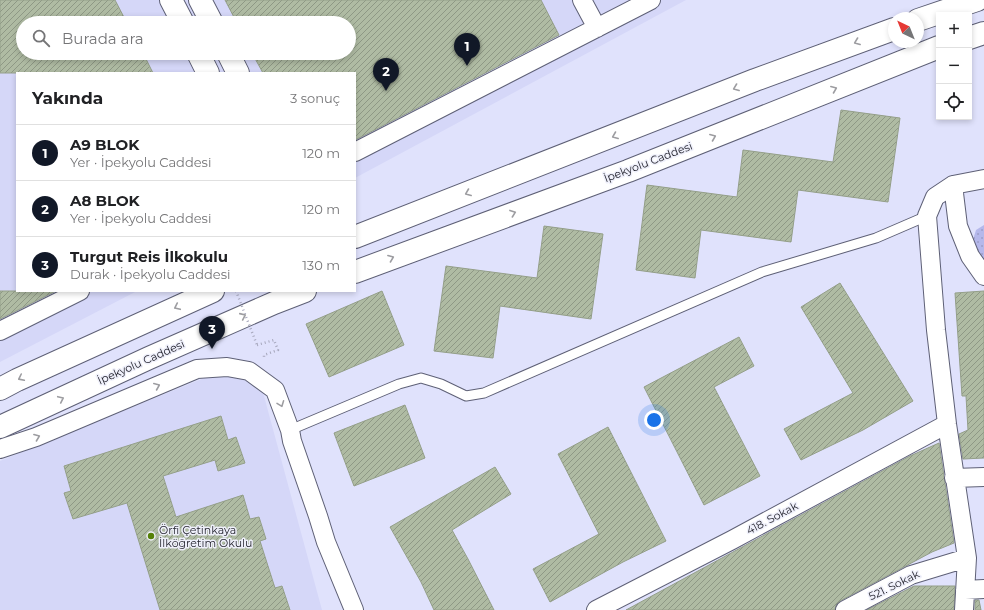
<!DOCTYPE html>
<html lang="tr">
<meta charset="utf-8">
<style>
:root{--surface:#fff;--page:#f6f6f6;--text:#202124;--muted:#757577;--line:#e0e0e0;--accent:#111827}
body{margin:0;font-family:Montserrat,sans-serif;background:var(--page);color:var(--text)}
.controls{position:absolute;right:12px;top:12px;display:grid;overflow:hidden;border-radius:0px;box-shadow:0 2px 6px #0003}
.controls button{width:36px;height:36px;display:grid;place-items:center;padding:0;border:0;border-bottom:1px solid var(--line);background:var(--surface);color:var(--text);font:20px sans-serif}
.compass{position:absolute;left:888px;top:12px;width:36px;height:36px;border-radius:50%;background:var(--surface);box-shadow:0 2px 6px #0003;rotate:317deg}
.you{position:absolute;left:654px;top:420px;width:14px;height:14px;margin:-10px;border:3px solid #fff;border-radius:50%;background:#1a73e8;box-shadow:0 0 0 6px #1a73e833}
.badge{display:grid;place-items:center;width:26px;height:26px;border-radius:50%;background:var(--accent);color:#fff;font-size:13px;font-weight:700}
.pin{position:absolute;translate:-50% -33px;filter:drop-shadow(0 1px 2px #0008)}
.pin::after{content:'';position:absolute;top:21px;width:14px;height:12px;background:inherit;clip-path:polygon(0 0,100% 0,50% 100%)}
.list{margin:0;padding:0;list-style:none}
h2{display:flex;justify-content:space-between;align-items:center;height:52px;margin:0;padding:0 16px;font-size:17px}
h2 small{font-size:13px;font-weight:400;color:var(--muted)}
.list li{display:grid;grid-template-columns:26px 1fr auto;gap:12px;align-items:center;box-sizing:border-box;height:56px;padding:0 16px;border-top:1px solid var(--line)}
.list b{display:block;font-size:15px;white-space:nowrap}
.list p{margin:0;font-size:13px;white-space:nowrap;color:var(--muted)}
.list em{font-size:13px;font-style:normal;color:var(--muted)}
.icon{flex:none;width:22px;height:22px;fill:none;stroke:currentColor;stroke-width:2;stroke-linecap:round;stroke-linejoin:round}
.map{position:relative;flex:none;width:984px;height:610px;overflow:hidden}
.search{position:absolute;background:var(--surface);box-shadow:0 2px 6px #0003;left:16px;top:16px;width:340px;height:44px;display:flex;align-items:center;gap:10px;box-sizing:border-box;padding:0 14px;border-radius:22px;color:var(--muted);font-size:15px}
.panel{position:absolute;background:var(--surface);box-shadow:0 2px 6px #0003;left:16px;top:72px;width:340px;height:220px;border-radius:0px}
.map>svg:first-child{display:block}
.built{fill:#d5d7f8;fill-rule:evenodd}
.green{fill:url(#green-dots)}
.building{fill:url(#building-hatch);stroke:#949f89}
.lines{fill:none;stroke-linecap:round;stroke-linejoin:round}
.service-casing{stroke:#5e6076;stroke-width:11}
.minor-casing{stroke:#5e6076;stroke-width:20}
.tertiary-casing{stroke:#5e6076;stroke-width:24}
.trunk-casing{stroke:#5e6076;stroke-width:24}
.path{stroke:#a6a7bc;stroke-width:2.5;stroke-dasharray:1 3;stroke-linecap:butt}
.service{stroke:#fff;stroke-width:9}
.minor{stroke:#fff;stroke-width:18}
.tertiary{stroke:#fff;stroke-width:22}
.trunk{stroke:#fff;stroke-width:22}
.path-bridge{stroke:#a6a7bc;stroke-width:2.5;stroke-dasharray:1 3;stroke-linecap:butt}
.oneway{stroke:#9d9da1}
.poi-dot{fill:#568109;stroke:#eff0fb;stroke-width:1.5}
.labels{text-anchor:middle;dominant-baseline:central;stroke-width:3;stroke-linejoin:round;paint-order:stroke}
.street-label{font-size:11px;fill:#25252f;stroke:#eff0fb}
.poi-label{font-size:11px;fill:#25252f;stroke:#eff0fb;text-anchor:start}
</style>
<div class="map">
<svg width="984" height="610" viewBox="0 0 984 610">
<defs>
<pattern id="green-dots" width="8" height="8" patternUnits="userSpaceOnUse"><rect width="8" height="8" fill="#b5b8eb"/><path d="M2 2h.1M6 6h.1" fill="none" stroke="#9c9eca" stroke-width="1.8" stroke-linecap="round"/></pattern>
<pattern id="building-hatch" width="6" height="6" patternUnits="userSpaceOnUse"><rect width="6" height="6" fill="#afbba3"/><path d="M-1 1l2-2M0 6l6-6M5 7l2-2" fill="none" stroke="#8e9885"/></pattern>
</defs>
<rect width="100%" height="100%" fill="#e0e2fc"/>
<!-- built -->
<path class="built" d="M 0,0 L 686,0 L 355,178 L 355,73 L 17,73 L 17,291 L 137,291 L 0,362 ZM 23,23 L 349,23 L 349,53 L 23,53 Z
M 219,372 L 261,385 L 322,610 L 0,610 L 0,461 Z"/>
<!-- green -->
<path class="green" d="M 984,225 L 984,260 L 971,246 L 976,230 Z"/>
<!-- building -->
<path class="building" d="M 0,0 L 115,0 L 127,23 L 23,23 L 23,53 L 143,53 L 153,73 L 0,73 Z
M 225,0 L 541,0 L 559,35 L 355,140 L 355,73 L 263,73 L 252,53 L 349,53 L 349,23 L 237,23 Z
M 841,110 L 900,118 L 888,202 L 798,190 L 791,242 L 701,230 L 695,278 L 636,270 L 647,185 L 737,197 L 743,150 L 833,162 Z
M 544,226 L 603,234 L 591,319 L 500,306 L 493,358 L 434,351 L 446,266 L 537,278 Z
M 840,283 L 913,401 L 863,430 L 801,460 L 784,429 L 853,393 L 801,307 Z
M 0,291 L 56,291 L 0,319 Z
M 382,291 L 404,345 L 329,377 L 306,324 Z
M 984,291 L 984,458 L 963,459 L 959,434 L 968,430 L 966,396 L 962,396 L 955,293 Z
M 739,337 L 754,366 L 714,387 L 760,476 L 704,505 L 644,387 Z
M 405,405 L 425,458 L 354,486 L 334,433 Z
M 221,416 L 228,440 L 236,437 L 245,463 L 218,471 L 215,460 L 163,476 L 176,517 L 243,495 L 250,519 L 259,517 L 266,539 L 260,541 L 275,588 L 282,586 L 290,610 L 160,610 L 127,503 L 73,519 L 64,493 L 71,491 L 64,466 Z
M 608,427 L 666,541 L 623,562 L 550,602 L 533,569 L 599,534 L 558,454 Z
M 939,443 L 954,543 L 932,552 L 840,601 L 836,605 L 835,610 L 626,610 L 910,456 Z
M 495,467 L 511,494 L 452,530 L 468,559 L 494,610 L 434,610 L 421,582 L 390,527 Z
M 914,586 L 955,586 L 954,610 L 867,610 Z
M 975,600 L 979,600 L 981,610 L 975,610 Z"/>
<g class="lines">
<defs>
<path id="service" d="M 290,430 L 399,384 L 421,378 L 441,384 L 466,396 L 484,393 L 762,272 L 876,238 L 927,216"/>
<path id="minor" d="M 582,0 L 597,28
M 355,152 L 651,0
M 953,185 L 958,226 L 970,256 L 984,276
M 0,331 L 80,291
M 0,449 L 36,437 L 197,369 L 227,367 L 249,371 L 275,390 L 290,430 L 292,441 L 318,516 L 326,542 L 354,610
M 954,478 L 984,477
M 965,590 L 984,589
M 596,610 L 732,540 L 947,424
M 845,610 L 911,575 L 967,558
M 964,610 L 967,558 L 947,424 L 936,330 L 927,216 L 935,197 L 953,185 L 984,179"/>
<path id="tertiary" d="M 171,0 L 183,23
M 200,0 L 212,23
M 198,53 L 208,73
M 228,53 L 238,73"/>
<path id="trunk" d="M 918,20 L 977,0
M 969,38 L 984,33
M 355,237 L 755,80 L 894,29
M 355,272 L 628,171 L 939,47
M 0,389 L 17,380 L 213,291
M 0,427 L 149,358 L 274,303 L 305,291"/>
</defs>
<!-- service casing -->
<use href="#service" class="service-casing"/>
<!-- minor casing -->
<use href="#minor" class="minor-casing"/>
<!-- tertiary casing -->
<use href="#tertiary" class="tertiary-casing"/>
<!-- trunk casing -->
<use href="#trunk" class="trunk-casing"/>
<!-- path -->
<path class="path" d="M 257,345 L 274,340 L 278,350 L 264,355 L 264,357"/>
<!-- service -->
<use href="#service" class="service"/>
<!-- minor -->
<use href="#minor" class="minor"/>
<!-- tertiary -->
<use href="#tertiary" class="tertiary"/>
<!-- trunk -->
<use href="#trunk" class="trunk"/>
<!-- path-bridge -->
<path class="path-bridge" d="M 236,291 L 257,345"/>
</g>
<!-- one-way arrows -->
<defs><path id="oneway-chevron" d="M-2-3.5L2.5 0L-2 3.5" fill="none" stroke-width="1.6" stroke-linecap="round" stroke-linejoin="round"/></defs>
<g class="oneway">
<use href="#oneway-chevron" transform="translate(857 42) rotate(159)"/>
<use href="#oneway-chevron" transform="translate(736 88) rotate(159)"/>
<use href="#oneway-chevron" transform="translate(834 89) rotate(-22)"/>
<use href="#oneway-chevron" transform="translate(615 136) rotate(158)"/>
<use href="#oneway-chevron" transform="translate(713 137) rotate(-22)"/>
<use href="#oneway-chevron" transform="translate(468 193) rotate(158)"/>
<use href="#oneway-chevron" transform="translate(513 213) rotate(-20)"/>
<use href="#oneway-chevron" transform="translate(391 258) rotate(-21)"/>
<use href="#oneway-chevron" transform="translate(177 307) rotate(155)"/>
<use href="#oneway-chevron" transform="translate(243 316) rotate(-24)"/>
<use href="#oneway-chevron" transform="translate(21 378) rotate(154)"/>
<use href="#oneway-chevron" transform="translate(157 386) rotate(-23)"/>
<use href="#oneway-chevron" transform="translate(61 399) rotate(-25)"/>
<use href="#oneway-chevron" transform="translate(281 404) rotate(69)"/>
<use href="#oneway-chevron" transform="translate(37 437) rotate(-21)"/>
</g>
<!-- markers -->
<circle class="poi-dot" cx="151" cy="536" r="4"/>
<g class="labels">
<!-- street labels -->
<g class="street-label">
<text transform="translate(648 162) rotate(-21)">İpekyolu Caddesi</text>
<text transform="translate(141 362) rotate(-24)">İpekyolu Caddesi</text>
<text transform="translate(772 518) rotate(-28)">418. Sokak</text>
<text transform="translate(894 585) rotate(-26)">521. Sokak</text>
</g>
<!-- poi labels -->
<g class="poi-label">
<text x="159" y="530">Örfi Çetinkaya<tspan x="159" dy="13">İlköğretim Okulu</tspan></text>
</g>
</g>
</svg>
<div class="controls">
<button>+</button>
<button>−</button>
<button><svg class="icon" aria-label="locate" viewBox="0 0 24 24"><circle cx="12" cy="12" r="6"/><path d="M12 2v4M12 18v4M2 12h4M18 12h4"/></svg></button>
</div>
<svg class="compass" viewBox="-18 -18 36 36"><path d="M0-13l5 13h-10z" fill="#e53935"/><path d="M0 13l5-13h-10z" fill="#757577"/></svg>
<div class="you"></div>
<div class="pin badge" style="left:467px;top:66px">1</div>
<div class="pin badge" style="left:386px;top:91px">2</div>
<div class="pin badge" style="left:212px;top:349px">3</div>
<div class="search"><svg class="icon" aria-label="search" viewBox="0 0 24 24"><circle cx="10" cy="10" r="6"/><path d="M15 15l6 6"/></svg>Burada ara</div>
<section class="panel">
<h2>Yakında<small>3 sonuç</small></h2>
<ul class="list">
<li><span class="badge">1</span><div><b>A9 BLOK</b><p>Yer · İpekyolu Caddesi</p></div><em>120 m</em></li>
<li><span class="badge">2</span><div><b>A8 BLOK</b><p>Yer · İpekyolu Caddesi</p></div><em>120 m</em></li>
<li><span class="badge">3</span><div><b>Turgut Reis İlkokulu</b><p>Durak · İpekyolu Caddesi</p></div><em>130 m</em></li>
</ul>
</section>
</div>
